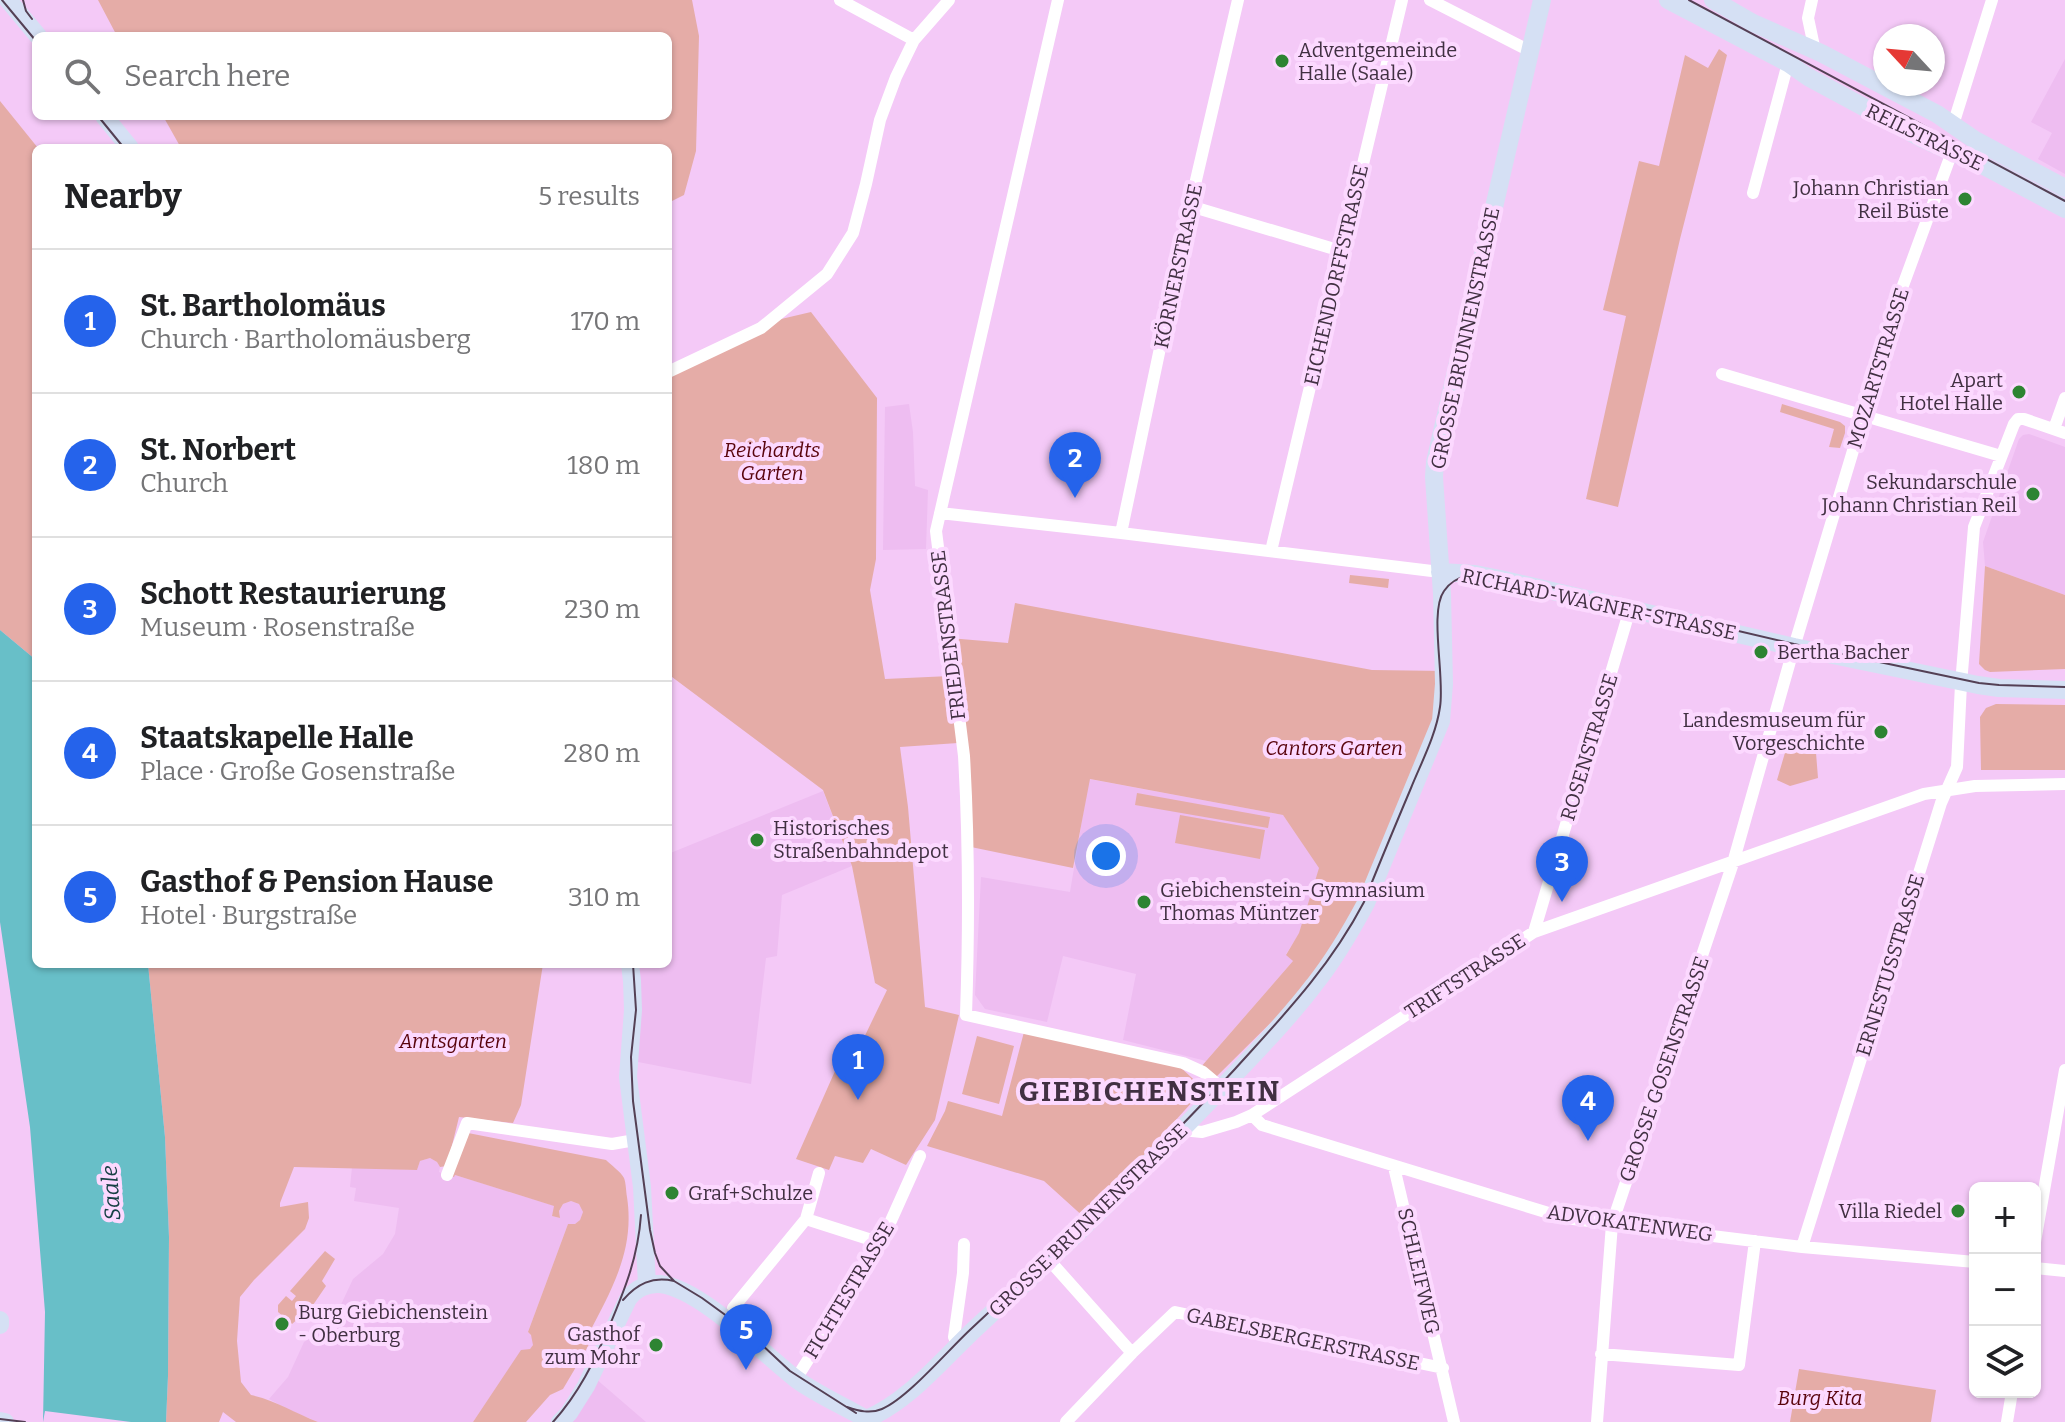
<!DOCTYPE html>
<meta charset="utf-8">
<style>
:root{--surface:#fff;--page:#f2f2f2;--text:#202124;--muted:#757577;--line:#e0e0e0;--accent:#2563eb}
body{margin:0;font-family:Bitter,serif;background:var(--page);color:var(--text)}
.controls{position:absolute;right:24px;bottom:24px;display:grid;overflow:hidden;border-radius:12px;box-shadow:0 2px 6px #0004}
.controls button{width:72px;height:72px;display:grid;place-items:center;padding:0;border:0;border-bottom:2px solid var(--line);background:var(--surface);color:var(--text);font:40px sans-serif}
.compass{position:absolute;left:1873px;top:24px;width:72px;height:72px;border-radius:50%;background:var(--surface);box-shadow:0 2px 6px #0004;rotate:296deg}
.you{position:absolute;left:1106px;top:856px;width:28px;height:28px;margin:-20px;border:6px solid #fff;border-radius:50%;background:#1a73e8;box-shadow:0 0 0 12px #1a73e833}
.badge{display:grid;place-items:center;width:52px;height:52px;border-radius:50%;background:var(--accent);color:#fff;font-size:26px;font-weight:700}
.pin{position:absolute;translate:-50% -66px;filter:drop-shadow(0 2px 4px #0008)}
.pin::after{content:'';position:absolute;top:42px;width:28px;height:24px;background:inherit;clip-path:polygon(0 0,100% 0,50% 100%)}
.list{margin:0;padding:0;list-style:none}
h2{display:flex;justify-content:space-between;align-items:center;height:104px;margin:0;padding:0 32px;font-size:34px}
h2 small{font-size:26px;font-weight:400;color:var(--muted)}
.list li{display:grid;grid-template-columns:52px 1fr auto;gap:24px;align-items:center;box-sizing:border-box;height:144px;padding:0 32px;border-top:2px solid var(--line)}
.list b{display:block;font-size:30px;white-space:nowrap}
.list p{margin:0;font-size:26px;white-space:nowrap;color:var(--muted)}
.list em{font-size:26px;font-style:normal;color:var(--muted)}
.icon{flex:none;width:44px;height:44px;fill:none;stroke:currentColor;stroke-width:2;stroke-linecap:round;stroke-linejoin:round}
.map{position:relative;flex:none;width:2065px;height:1422px;overflow:hidden}
.search{position:absolute;background:var(--surface);box-shadow:0 2px 6px #0004;left:32px;top:32px;width:640px;height:88px;display:flex;align-items:center;gap:20px;box-sizing:border-box;padding:0 28px;border-radius:12px;color:var(--muted);font-size:30px}
.panel{position:absolute;background:var(--surface);box-shadow:0 2px 6px #0004;left:32px;top:144px;width:640px;height:824px;border-radius:12px}
.map>svg:first-child{display:block}
.built{fill:#eebdf1}
.green{fill:#e5aca7}
.water{fill:#68bfc8}
.pier{fill:#f4c9f7}
.lines{fill:none;stroke-linecap:round;stroke-linejoin:round}
.street{stroke:#fff;stroke-width:12}
.secondary{stroke:#d5e0f4;stroke-width:18}
.tram{stroke:#544055;stroke-width:2}
.poi-dot{fill:#2d8432;stroke:#fcd9ff;stroke-width:3}
.labels{text-anchor:middle;dominant-baseline:central;stroke-width:8;stroke-linejoin:round;paint-order:stroke}
.poi-label{font-size:20px;fill:#413042;stroke:#fcd9ff;text-anchor:start}
.street-label{font-size:20px;fill:#413042;stroke:#fcd9ff}
.park-label{font-size:20px;font-style:italic;fill:#59040c;stroke:#fcd9ff}
.water-label{font-size:22px;font-style:italic;fill:#184145;stroke:#fcd9ff}
.district-label{font-size:28px;font-weight:bold;letter-spacing:2px;fill:#413042;stroke:#fcd9ff}
</style>
<div class="map">
<svg width="2065" height="1422" viewBox="0 0 2065 1422">
<rect width="100%" height="100%" fill="#f4c9f7"/>
<!-- built -->
<path class="built" d="M 2065,59 L 2065,174 L 2038,159 L 2052,133 L 2031,122 Z
M 909,404 L 913,432 L 915,486 L 928,490 L 926,549 L 883,550 L 885,407 Z
M 2029,434 L 2065,447 L 2065,595 L 1985,566 L 1983,542 L 2019,439 L 2023,435 Z
M 1089,779 L 1283,815 L 1320,868 L 1299,934 L 1286,954 L 1293,961 L 1206,1061 L 1123,1040 L 1136,974 L 1063,956 L 1047,1022 L 985,1009 L 975,995 L 981,877 L 1070,892 Z
M 823,791 L 852,866 L 782,895 L 777,956 L 766,958 L 751,1084 L 633,1061 L 635,964 L 668,964 L 668,854 Z
M 430,1158 L 437,1162 L 440,1167 L 439,1172 L 453,1177 L 455,1175 L 555,1206 L 552,1216 L 560,1218 L 559,1211 L 563,1204 L 571,1201 L 579,1204 L 583,1212 L 580,1220 L 575,1224 L 568,1224 L 528,1332 L 534,1340 L 533,1345 L 530,1349 L 521,1351 L 473,1422 L 318,1422 L 289,1410 L 269,1399 L 288,1377 L 304,1342 L 327,1326 L 338,1311 L 353,1279 L 383,1254 L 395,1234 L 399,1208 L 354,1201 L 356,1188 L 350,1187 L 352,1167 L 417,1170 L 420,1161 Z
M 595,1378 L 646,1422 L 564,1422 Z"/>
<!-- green -->
<path class="green" d="M 98,0 L 692,0 L 699,36 L 696,151 L 684,195 L 668,203 L 668,148 L 181,148 L 163,116 L 668,116 L 668,36 L 117,36 Z
M 1719,49 L 1727,55 L 1680,239 L 1618,507 L 1586,499 L 1626,316 L 1603,310 L 1639,161 L 1659,166 L 1685,55 L 1708,68 Z
M 0,101 L 38,148 L 36,148 L 36,660 L 0,630 Z
M 811,312 L 877,398 L 876,559 L 870,590 L 885,679 L 950,676 L 958,743 L 900,747 L 908,807 L 925,1007 L 959,1015 L 935,1120 L 906,1165 L 871,1149 L 863,1163 L 835,1156 L 829,1170 L 796,1159 L 843,1053 L 858,1050 L 887,990 L 875,983 L 852,866 L 823,790 L 668,674 L 668,370 L 755,325 Z
M 1782,404 L 1840,422 L 1845,426 L 1845,433 L 1840,448 L 1829,447 L 1834,429 L 1780,412 Z
M 1985,566 L 2065,595 L 2065,669 L 1990,672 L 1985,670 L 1979,664 Z
M 1350,575 L 1389,579 L 1388,588 L 1349,583 Z
M 1015,603 L 1372,670 L 1444,671 L 1436,721 L 1363,900 L 1312,982 L 1214,1079 L 1200,1068 L 1293,961 L 1286,955 L 1299,933 L 1319,868 L 1283,815 L 1090,779 L 1073,868 L 971,847 L 949,638 L 1008,643 Z
M 1996,704 L 2065,705 L 2065,770 L 1981,770 L 1980,717 L 1986,708 Z
M 1789,739 L 1815,740 L 1818,778 L 1790,786 L 1777,780 Z
M 1137,793 L 1270,817 L 1268,828 L 1135,805 Z
M 1180,815 L 1265,830 L 1260,859 L 1175,843 Z
M 148,964 L 543,964 L 521,1105 L 513,1123 L 459,1117 L 447,1166 L 440,1167 L 437,1162 L 430,1158 L 420,1161 L 417,1170 L 294,1167 L 280,1203 L 280,1207 L 308,1202 L 309,1218 L 305,1229 L 254,1280 L 240,1297 L 237,1341 L 241,1382 L 251,1395 C 275,1400 295,1413 318,1422 L 236,1422 L 223,1412 L 219,1422 L 166,1422 L 168,1376 L 169,1237 L 165,1137 Z
M 1024,1032 L 1179,1066 L 1204,1089 L 1086,1219 L 1044,1181 L 927,1146 L 945,1111 L 948,1101 L 1002,1116 Z
M 977,1036 L 1014,1046 L 999,1104 L 962,1094 Z
M 463,1132 L 606,1160 C 611,1165 621,1172 624,1178 C 626,1183 626,1191 627,1197 C 635,1250 612,1289 588,1335 L 590,1342 L 586,1350 L 563,1389 L 550,1395 L 526,1422 L 473,1422 L 521,1350 L 530,1349 L 533,1345 L 531,1335 L 528,1332 L 568,1224 L 575,1224 L 580,1220 L 583,1212 L 579,1204 L 571,1201 L 563,1204 L 559,1211 L 560,1218 L 552,1216 L 554,1206 L 455,1175 L 454,1177 L 447,1175 Z
M 325,1251 L 335,1259 L 322,1281 L 326,1286 L 313,1305 L 308,1304 L 310,1309 L 304,1320 L 299,1318 L 292,1324 L 278,1312 L 278,1305 L 286,1296 L 292,1301 L 296,1296 L 290,1291 Z
M 1799,1369 L 1936,1390 L 1931,1422 L 1790,1422 Z"/>
<!-- water -->
<path class="water" d="M 0,630 L 36,660 L 36,964 L 148,964 L 165,1137 L 169,1237 L 168,1376 L 166,1422 L 43,1422 L 45,1312 L 30,1127 L 0,922 Z"/>
<!-- pier -->
<path class="pier" d="M 45,1411 L 131,1422 L 43,1422 Z"/>
<g class="lines">
<!-- street -->
<path class="street" d="M 840,0 L 914,40
M 1058,0 L 936,531 L 964,756 C 969,842 969,928 966,1015 L 1183,1063 L 1203,1072 L 1222,1088
M 1430,0 L 1530,51
M 1812,0 L 1808,18 L 1815,51
M 1953,125 L 1992,0
M 1753,193 L 1788,63
M 1190,206 L 1341,251
M 668,372 L 761,328 L 827,274 L 853,233 L 866,184 L 880,120 L 896,77 L 914,40 L 949,0
M 1722,374 L 2001,456
M 2054,429 L 2065,398
M 940,513 L 1121,533 L 1440,572
M 1121,533 L 1190,206 L 1238,0
M 1271,551 L 1402,0
M 1534,932 L 1630,609
M 1252,1115 L 1262,1125 L 1565,1218 L 1802,1247 L 1975,1262
M 1182,1130 L 1202,1132 L 1236,1122 L 1252,1115 L 1534,932 L 1924,794 L 1975,786 L 2065,784
M 1394,1167 L 1454,1422
M 447,1175 L 467,1123 L 612,1144 L 635,1140
M 806,1219 L 819,1173
M 2035,1242 L 2065,1070
M 1802,1247 L 1941,803 L 1957,767 L 1961,684 L 1974,527 L 2014,424 L 2018,419 L 2024,419 L 2065,433
M 1050,1261 L 1132,1353 L 1066,1422
M 2035,1268 L 2065,1271
M 733,1308 L 806,1219 L 881,1243
M 958,1344 L 954,1337 L 963,1273 L 964,1244
M 1132,1353 L 1175,1312 L 1443,1368
M 1601,1354 L 1739,1365 L 1755,1241
M 796,1379 L 881,1243 L 920,1156
M 1597,1422 L 1612,1224 L 1733,863 L 1794,647 L 1901,291 L 1952,152
M 2007,1422 L 2012,1392"/>
<!-- secondary -->
<path class="secondary" d="M 8,0 L 38,36
M 1668,0 L 1788,63 L 1808,77 L 1923,139 L 1984,166 L 2065,209
M 1713,0 L 1753,23 L 1821,53 L 1937,114 L 1975,140 L 2065,188
M 104,116 L 130,148
M 1440,572 L 1475,574 L 1500,579 L 1794,647 L 1978,685 L 1999,688 L 2065,690
M 630,964 L 632,981 L 633,1010 L 628,1077 L 642,1187 L 647,1285
M 0,1320 L 0,1325
M 866,1419 C 909,1402 944,1357 978,1326 C 1060,1251 1140,1174 1217,1093 C 1250,1058 1285,1023 1314,985 C 1334,960 1351,931 1366,903 L 1441,721 L 1444,684 L 1442,594 L 1434,477 L 1435,462 L 1542,0
M 0,1421 L 5,1422
M 560,1422 L 569,1413 L 586,1386 L 628,1299 C 635,1289 647,1283 660,1284 C 702,1289 762,1353 796,1379 C 819,1396 847,1407 871,1422"/>
<!-- tram -->
<path class="tram" d="M 2,0 L 36,41
M 23,0 L 26,11 L 32,19
M 1689,0 L 2065,201
M 98,116 L 124,148
M 633,964 L 636,1010 L 631,1057 L 633,1101 L 650,1230 L 655,1253 L 660,1266 L 674,1281 L 702,1298 L 746,1330 L 790,1371 L 856,1413
M 623,1300 C 637,1284 652,1276 674,1281
M 847,1407 C 859,1411 870,1414 882,1409 C 908,1398 949,1349 972,1328 C 1062,1244 1151,1160 1235,1069 C 1284,1015 1330,967 1364,902 C 1379,864 1395,826 1411,788 C 1422,761 1436,735 1440,707 C 1445,677 1429,612 1444,591 C 1456,573 1481,572 1500,575 L 1794,644 L 1979,683 L 1999,685 L 2065,687
M 0,1419 L 25,1422
M 553,1422 C 579,1393 594,1362 609,1327 C 625,1289 638,1257 641,1215"/>
</g>
<!-- markers -->
<g class="poi-dot">
<circle cx="1282" cy="61" r="8"/>
<circle cx="1965" cy="199" r="8"/>
<circle cx="2019" cy="392" r="8"/>
<circle cx="2033" cy="494" r="8"/>
<circle cx="1761" cy="652" r="8"/>
<circle cx="1881" cy="732" r="8"/>
<circle cx="757" cy="840" r="8"/>
<circle cx="1144" cy="902" r="8"/>
<circle cx="672" cy="1193" r="8"/>
<circle cx="1958" cy="1211" r="8"/>
<circle cx="282" cy="1324" r="8"/>
<circle cx="656" cy="1345" r="8"/>
</g>
<g class="labels">
<!-- poi labels -->
<g class="poi-label">
<text x="1298" y="50">Adventgemeinde<tspan x="1298" dy="23">Halle (Saale)</tspan></text>
<text x="1949" y="188" text-anchor="end">Johann Christian<tspan x="1949" dy="23">Reil Büste</tspan></text>
<text x="2003" y="380" text-anchor="end">Apart<tspan x="2003" dy="23">Hotel Halle</tspan></text>
<text x="2017" y="482" text-anchor="end">Sekundarschule<tspan x="2017" dy="23">Johann Christian Reil</tspan></text>
<text x="1777" y="652">Bertha Bacher</text>
<text x="1865" y="720" text-anchor="end">Landesmuseum für<tspan x="1865" dy="23">Vorgeschichte</tspan></text>
<text x="773" y="828">Historisches<tspan x="773" dy="23">Straßenbahndepot</tspan></text>
<text x="1160" y="890">Giebichenstein-Gymnasium<tspan x="1160" dy="23">Thomas Müntzer</tspan></text>
<text x="688" y="1193">Graf+Schulze</text>
<text x="1942" y="1211" text-anchor="end">Villa Riedel</text>
<text x="298" y="1312">Burg Giebichenstein<tspan x="298" dy="23">- Oberburg</tspan></text>
<text x="640" y="1334" text-anchor="end">Gasthof<tspan x="640" dy="23">zum Mohr</tspan></text>
</g>
<!-- street labels -->
<g class="street-label">
<text transform="translate(1925 137) rotate(26)">REILSTRASSE</text>
<text transform="translate(1178 266) rotate(-78)">KÖRNERSTRASSE</text>
<text transform="translate(1336 275) rotate(-77)">EICHENDORFFSTRASSE</text>
<text transform="translate(1465 338) rotate(-78)">GROSSE BRUNNENSTRASSE</text>
<text transform="translate(1878 368) rotate(-73)">MOZARTSTRASSE</text>
<text transform="translate(1599 604) rotate(12)">RICHARD-WAGNER-STRASSE</text>
<text transform="translate(948 635) rotate(-97)">FRIEDENSTRASSE</text>
<text transform="translate(1589 747) rotate(-73)">ROSENSTRASSE</text>
<text transform="translate(1890 965) rotate(-73)">ERNESTUSSTRASSE</text>
<text transform="translate(1465 976) rotate(-33)">TRIFTSTRASSE</text>
<text transform="translate(1664 1069) rotate(-71)">GROSSE GOSENSTRASSE</text>
<text transform="translate(1088 1220) rotate(-44)">GROSSE BRUNNENSTRASSE</text>
<text transform="translate(1630 1223) rotate(8)">ADVOKATENWEG</text>
<text transform="translate(1419 1271) rotate(77)">SCHLEIFWEG</text>
<text transform="translate(849 1290) rotate(-59)">FICHTESTRASSE</text>
<text transform="translate(1303 1339) rotate(12)">GABELSBERGERSTRASSE</text>
</g>
<!-- park labels -->
<g class="park-label">
<text x="772" y="450">Reichardts<tspan x="772" dy="23">Garten</tspan></text>
<text x="1334" y="748">Cantors Garten</text>
<text x="453" y="1041">Amtsgarten</text>
<text x="1820" y="1398">Burg Kita</text>
</g>
<!-- water labels -->
<g class="water-label">
<text transform="translate(111 1193) rotate(-94)">Saale</text>
</g>
<!-- district labels -->
<g class="district-label">
<text x="1150" y="1091">GIEBICHENSTEIN</text>
</g>
</g>
</svg>
<div class="controls">
<button>+</button>
<button>−</button>
<button><svg class="icon" aria-label="layers" viewBox="0 0 24 24"><path d="M12 4l9 5-9 5-9-5zM3 14l9 5 9-5"/></svg></button>
</div>
<svg class="compass" viewBox="-18 -18 36 36"><path d="M0-13l5 13h-10z" fill="#e53935"/><path d="M0 13l5-13h-10z" fill="#757577"/></svg>
<div class="you"></div>
<div class="pin badge" style="left:858px;top:1100px">1</div>
<div class="pin badge" style="left:1075px;top:498px">2</div>
<div class="pin badge" style="left:1562px;top:902px">3</div>
<div class="pin badge" style="left:1588px;top:1141px">4</div>
<div class="pin badge" style="left:746px;top:1370px">5</div>
<div class="search"><svg class="icon" aria-label="search" viewBox="0 0 24 24"><circle cx="10" cy="10" r="6"/><path d="M15 15l6 6"/></svg>Search here</div>
<section class="panel">
<h2>Nearby<small>5 results</small></h2>
<ul class="list">
<li><span class="badge">1</span><div><b>St. Bartholomäus</b><p>Church · Bartholomäusberg</p></div><em>170 m</em></li>
<li><span class="badge">2</span><div><b>St. Norbert</b><p>Church</p></div><em>180 m</em></li>
<li><span class="badge">3</span><div><b>Schott Restaurierung</b><p>Museum · Rosenstraße</p></div><em>230 m</em></li>
<li><span class="badge">4</span><div><b>Staatskapelle Halle</b><p>Place · Große Gosenstraße</p></div><em>280 m</em></li>
<li><span class="badge">5</span><div><b>Gasthof &amp; Pension Hause</b><p>Hotel · Burgstraße</p></div><em>310 m</em></li>
</ul>
</section>
</div>
